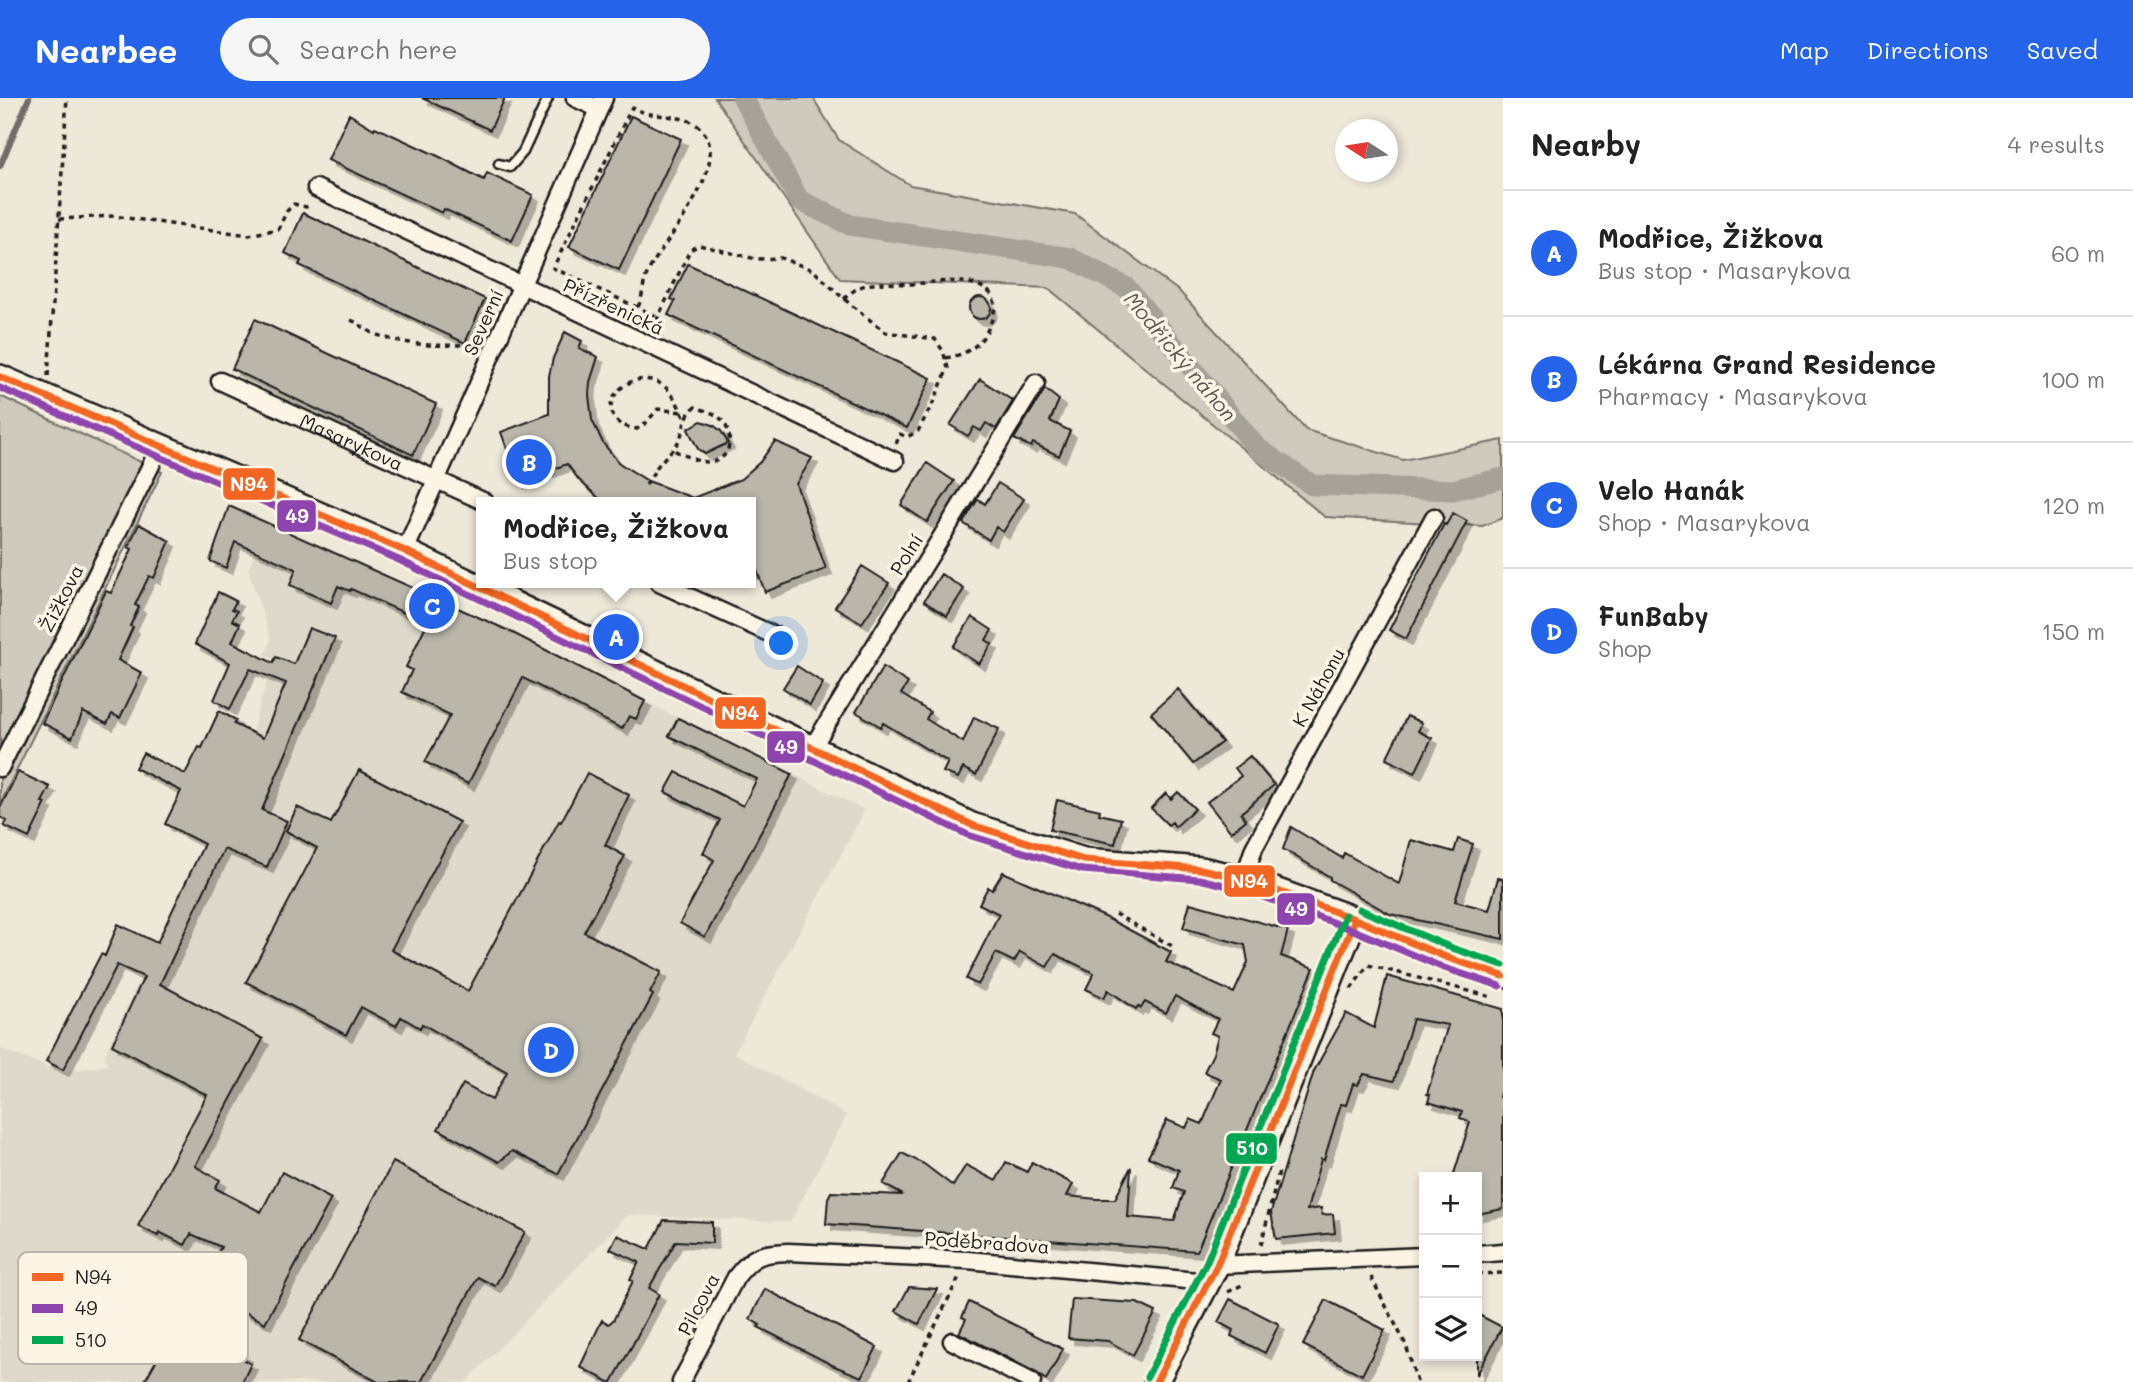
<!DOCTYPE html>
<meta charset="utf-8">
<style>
:root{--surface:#fff;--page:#f6f6f6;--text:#222;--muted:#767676;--line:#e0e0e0;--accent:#2563eb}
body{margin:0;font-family:Mali,sans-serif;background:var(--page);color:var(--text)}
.controls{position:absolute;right:21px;bottom:21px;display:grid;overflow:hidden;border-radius:0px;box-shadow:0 4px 10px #0003}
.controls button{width:63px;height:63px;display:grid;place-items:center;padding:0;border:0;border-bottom:2px solid var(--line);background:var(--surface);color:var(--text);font:35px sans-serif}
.compass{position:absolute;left:1335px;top:21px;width:63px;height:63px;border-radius:50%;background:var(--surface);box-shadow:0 4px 10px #0003;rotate:282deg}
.you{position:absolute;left:782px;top:546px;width:24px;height:24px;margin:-18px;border:5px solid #fff;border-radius:50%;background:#1a73e8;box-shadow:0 0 0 10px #1a73e833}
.badge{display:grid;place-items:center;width:46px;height:46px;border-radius:50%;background:var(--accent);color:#fff;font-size:23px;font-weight:700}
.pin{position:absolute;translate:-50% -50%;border:4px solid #fff;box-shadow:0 2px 7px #0006}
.popup{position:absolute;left:476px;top:399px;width:280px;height:91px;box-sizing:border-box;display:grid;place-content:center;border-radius:0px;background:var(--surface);filter:drop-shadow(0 2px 5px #0005);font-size:23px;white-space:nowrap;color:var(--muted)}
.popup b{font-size:26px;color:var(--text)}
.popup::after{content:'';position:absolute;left:50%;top:100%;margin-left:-14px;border:14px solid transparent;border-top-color:var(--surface)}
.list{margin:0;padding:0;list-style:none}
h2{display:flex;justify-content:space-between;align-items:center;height:91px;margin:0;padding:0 28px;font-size:30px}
h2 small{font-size:23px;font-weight:400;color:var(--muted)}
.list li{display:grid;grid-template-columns:46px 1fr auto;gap:21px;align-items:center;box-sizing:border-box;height:126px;padding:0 28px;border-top:2px solid var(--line)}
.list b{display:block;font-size:26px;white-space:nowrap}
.list p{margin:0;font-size:23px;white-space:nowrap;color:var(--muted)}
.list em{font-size:23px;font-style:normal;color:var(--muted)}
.icon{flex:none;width:38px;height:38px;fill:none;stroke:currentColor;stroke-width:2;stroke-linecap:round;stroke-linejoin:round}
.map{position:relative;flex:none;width:1503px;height:1284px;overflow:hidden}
header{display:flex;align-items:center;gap:42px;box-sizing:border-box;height:98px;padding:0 35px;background:var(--accent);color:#fff}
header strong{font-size:33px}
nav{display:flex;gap:38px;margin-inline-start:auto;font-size:24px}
.search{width:490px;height:63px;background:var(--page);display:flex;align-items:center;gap:18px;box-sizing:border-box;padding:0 24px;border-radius:38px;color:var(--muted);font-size:26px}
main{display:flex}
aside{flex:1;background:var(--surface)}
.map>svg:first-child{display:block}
.built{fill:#ded9cb}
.green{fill:#cfcabd;stroke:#76736c;stroke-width:2}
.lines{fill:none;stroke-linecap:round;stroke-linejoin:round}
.stream{stroke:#6f6c67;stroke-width:6}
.canal{stroke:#a7a299;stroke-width:21}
.building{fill:#bab6aa;stroke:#1c1c1c;stroke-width:2;filter:url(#shadow)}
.lane-casing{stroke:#1c1c1c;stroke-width:13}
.street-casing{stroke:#1c1c1c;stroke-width:21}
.secondary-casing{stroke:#1c1c1c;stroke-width:28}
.path{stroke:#1c1c1c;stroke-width:3.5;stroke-dasharray:5 5;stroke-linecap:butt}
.lane{stroke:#fcf5e5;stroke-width:8}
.street{stroke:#fcf5e5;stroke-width:16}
.secondary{stroke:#fcf5e5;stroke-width:23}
.bus-1-casing{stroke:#fcf5e5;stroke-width:12}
.bus-2-casing{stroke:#fcf5e5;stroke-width:12}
.bus-3-casing{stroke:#fcf5e5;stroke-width:12}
.bus-1{stroke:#f26522;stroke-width:7}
.bus-2{stroke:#8e44ad;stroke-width:7}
.bus-3{stroke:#00a651;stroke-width:7}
.labels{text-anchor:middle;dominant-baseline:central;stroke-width:7;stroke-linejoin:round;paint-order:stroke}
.street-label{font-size:19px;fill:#1c1c1c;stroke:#fcf5e5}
.water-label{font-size:21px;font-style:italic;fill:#5b5854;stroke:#fcf5e5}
.key{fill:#fcf5e5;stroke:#b9b4a9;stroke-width:2}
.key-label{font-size:19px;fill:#1c1c1c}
.line-badge{stroke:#fcf5e5;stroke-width:2.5}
.badge-label{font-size:19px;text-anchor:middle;font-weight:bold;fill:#fff}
</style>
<header>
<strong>Nearbee</strong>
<div class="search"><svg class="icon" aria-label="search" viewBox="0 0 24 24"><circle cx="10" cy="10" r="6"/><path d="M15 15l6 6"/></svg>Search here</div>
<nav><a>Map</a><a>Directions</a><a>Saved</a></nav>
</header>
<main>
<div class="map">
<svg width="1503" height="1284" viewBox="0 0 1503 1284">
<defs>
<filter id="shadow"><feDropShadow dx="6" dy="6" stdDeviation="0" flood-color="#0004"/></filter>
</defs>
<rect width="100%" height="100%" fill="#eee8d9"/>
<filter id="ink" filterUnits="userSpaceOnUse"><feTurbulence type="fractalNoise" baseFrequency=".0143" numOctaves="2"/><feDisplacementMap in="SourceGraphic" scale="14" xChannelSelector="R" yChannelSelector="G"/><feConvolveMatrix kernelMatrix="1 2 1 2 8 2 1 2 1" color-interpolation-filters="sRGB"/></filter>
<g filter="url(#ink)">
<!-- built -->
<path class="built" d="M 268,425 L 507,532 L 678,620 L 865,712 L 734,955 L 847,1017 L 790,1124 L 628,1117 L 466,1284 L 0,1284 L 0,951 L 63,974 L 108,967 L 104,958 L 205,742 L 252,635 L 273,560 L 265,557 L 271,542 L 248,471 Z"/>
<!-- green -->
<path class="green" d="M 715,0 L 813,0 L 839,42 L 910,87 L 1075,116 L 1180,194 L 1306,332 L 1403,362 L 1503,342 L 1503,420 L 1482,428 L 1325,419 L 1048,190 L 840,181 Z
M 0,298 L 162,374 L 0,706 Z"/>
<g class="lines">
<!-- stream -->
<path class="stream" d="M 0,68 L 29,0"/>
<!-- canal -->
<path class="canal" d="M 743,0 L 799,102 L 850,127 L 1070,160 L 1127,190 L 1257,350 L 1312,387 L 1453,392 L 1503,380"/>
</g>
<!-- building -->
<path class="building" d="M 422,0 L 505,0 L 490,32 Z
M 349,16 L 374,31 L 375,29 L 440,59 L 484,82 L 487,75 L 533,97 L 512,143 L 444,111 L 442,115 L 328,62 Z
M 631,18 L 681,41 L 619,172 L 569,149 Z
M 303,115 L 485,201 L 465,245 L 299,167 L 301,163 L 285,155 Z
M 688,166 L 931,280 L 907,330 L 668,217 L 675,203 L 671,201 Z
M969 210a11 11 0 1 1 22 0a11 11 0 1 1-22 0Z
M 255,221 L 436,306 L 413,357 L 232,271 Z
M 565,234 L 582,243 L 579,250 L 598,259 L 590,284 L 589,297 L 592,322 L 603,345 L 619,365 L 648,383 L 693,400 L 741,381 L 760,364 L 775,343 L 812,360 L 796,386 L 826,471 L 765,494 L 757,473 L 751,475 L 751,404 L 603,404 L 579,382 L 567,366 L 519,384 L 501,334 L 549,316 L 549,278 L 553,260 Z
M 980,281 L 1013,303 L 996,331 L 986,325 L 981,333 L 974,329 L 968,338 L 950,327 Z
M 1045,291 L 1059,302 L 1050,323 L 1070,333 L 1059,358 L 1033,345 L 1031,349 L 1014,341 Z
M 701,323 L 713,327 L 721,333 L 728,345 L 705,356 L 698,351 L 688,331 Z
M 927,365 L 954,383 L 927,424 L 901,407 Z
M 998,385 L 1024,401 L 1003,434 L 996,429 L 989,442 L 963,425 L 978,401 L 985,406 Z
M 229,408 L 507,532 L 645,603 L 636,621 L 629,618 L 622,631 L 523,580 L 468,686 L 425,664 L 450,617 L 402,594 L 412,572 L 406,569 L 427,525 L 351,491 L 350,493 L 338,488 L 331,505 L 290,487 L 296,471 L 235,444 L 226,470 L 210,463 Z
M 1453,415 L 1467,423 L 1406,541 L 1389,532 L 1444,426 L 1446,427 Z
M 139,426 L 170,443 L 154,480 L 149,478 L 135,507 L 139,509 L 130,528 L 133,529 L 118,562 L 142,575 L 120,620 L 112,616 L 107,626 L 83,614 L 72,640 L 42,625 L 106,493 L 111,495 L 132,451 L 128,449 Z
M 862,468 L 889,485 L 862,525 L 835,509 Z
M 941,476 L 964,491 L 947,518 L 924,503 Z
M 218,494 L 236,503 L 232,511 L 237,513 L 232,522 L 240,526 L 232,544 L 273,565 L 276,559 L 294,566 L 309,530 L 335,540 L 262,712 L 287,723 L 267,769 L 224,751 L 160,886 L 263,941 L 195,1068 L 220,1082 L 215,1090 L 261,1114 L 282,1074 L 331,1101 L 265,1225 L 216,1198 L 233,1167 L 216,1158 L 221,1149 L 191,1136 L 185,1147 L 159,1134 L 158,1138 L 138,1128 L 207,997 L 112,947 L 144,879 L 117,867 L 63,972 L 46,963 L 101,856 L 105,858 L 118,826 L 157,845 L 204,746 L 165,726 L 181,693 L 135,670 L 143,655 L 185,676 L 199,649 L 202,650 L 219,613 L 236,622 L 234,626 L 263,640 L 286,585 L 250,571 L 230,611 L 214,602 L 230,565 L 195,546 Z
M 972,519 L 992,532 L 986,542 L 992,546 L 979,566 L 953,549 Z
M 797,568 L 823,585 L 810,607 L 783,590 Z
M 883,569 L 908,585 L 901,596 L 930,614 L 926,621 L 963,644 L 974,619 L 999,631 L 976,677 L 963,670 L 958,680 L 943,674 L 948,664 L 883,625 L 881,629 L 856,614 Z
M 1178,591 L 1222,644 L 1193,666 L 1151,615 Z
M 1407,618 L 1422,625 L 1418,633 L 1432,640 L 1415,675 L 1386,661 Z
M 678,620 L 792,676 L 705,839 L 680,825 L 714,762 L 703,755 L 720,722 L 665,694 L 676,674 L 743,708 L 757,681 L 669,638 Z
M 1250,658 L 1274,687 L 1241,715 L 1246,722 L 1231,734 L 1207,704 L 1241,678 L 1235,670 Z
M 359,672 L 459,724 L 391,852 L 468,893 L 559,723 L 561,724 L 587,675 L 629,697 L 605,747 L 625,758 L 584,834 L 661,874 L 650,895 L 653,897 L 558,1076 L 512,1053 L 499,1064 L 438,1031 L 463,986 L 492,1002 L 507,974 L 422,926 L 420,930 L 401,919 L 396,928 L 361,909 L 346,937 L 246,884 L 317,750 L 286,733 L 297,709 L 331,725 Z
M 18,674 L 50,689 L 42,704 L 46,705 L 29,740 L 4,728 L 7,723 L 0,719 L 0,710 Z
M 1178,694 L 1195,711 L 1175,729 L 1172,724 L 1168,727 L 1151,710 L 1166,695 L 1171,701 Z
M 1057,702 L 1100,712 L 1099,716 L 1121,721 L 1115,746 L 1050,732 Z
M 1291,729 L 1342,760 L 1344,755 L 1399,786 L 1411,742 L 1454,754 L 1458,741 L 1473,746 L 1455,803 L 1489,812 L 1498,780 L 1503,781 L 1503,841 L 1390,816 L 1330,782 L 1330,779 L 1283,751 Z
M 1003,774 L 1105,819 L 1171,854 L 1166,864 L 1234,895 L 1248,864 L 1245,847 L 1183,830 L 1190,805 L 1288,832 L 1281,858 L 1314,870 L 1197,1153 L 826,1126 L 828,1100 L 831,1094 L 903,1097 L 883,1086 L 902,1055 L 924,1066 L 953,1088 L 966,1067 L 996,1083 L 1006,1064 L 1027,1074 L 1032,1064 L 1073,1086 L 1067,1098 L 1097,1101 L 1115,1101 L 1131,1069 L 1128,1119 L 1174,1123 L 1184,1094 L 1173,1090 L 1179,1072 L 1148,1059 L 1167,1022 L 1186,1030 L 1190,1021 L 1202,1026 L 1221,981 L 1204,974 L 1213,956 L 1218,938 L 1211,935 L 1218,921 L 1175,898 L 1166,915 L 1145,904 L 1141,910 L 1138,908 L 1136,911 L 1108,892 L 1104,900 L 1086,891 L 1094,875 L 1055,856 L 1047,869 L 1020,854 L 1014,864 L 996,855 L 978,887 L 966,881 L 999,816 L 979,806 L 988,789 L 992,792 Z
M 1387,878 L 1503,911 L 1503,984 L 1499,999 L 1503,1000 L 1503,1111 L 1477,1116 L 1477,1079 L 1453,1079 L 1470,1024 L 1460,1020 L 1462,1014 L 1428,1004 L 1430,997 L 1427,996 L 1448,927 L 1413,921 L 1394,983 L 1364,976 L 1358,987 L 1353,986 L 1346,1007 L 1341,1006 L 1324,1062 L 1321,1061 L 1307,1112 L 1321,1110 L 1322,1117 L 1333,1116 L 1335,1135 L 1276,1141 L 1271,1114 L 1314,973 L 1346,915 L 1374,930 Z
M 393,1064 L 525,1134 L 495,1188 L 478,1179 L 421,1284 L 378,1284 L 299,1242 Z
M 664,1122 L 712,1124 L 712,1145 L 676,1143 L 649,1190 L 659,1196 L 633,1246 L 612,1284 L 609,1284 L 580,1269 L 602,1222 L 609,1226 L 614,1221 L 633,1183 L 630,1182 L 639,1164 L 610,1151 L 617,1137 L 649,1151 Z
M 909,1189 L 937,1191 L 919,1226 L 896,1213 Z
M 765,1191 L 877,1249 L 862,1279 L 834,1268 L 758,1229 L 760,1227 L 750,1221 Z
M 1072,1201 L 1137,1205 L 1156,1214 L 1133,1257 L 1108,1243 L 1068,1240 Z
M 1230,1201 L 1279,1226 L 1265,1255 L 1231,1238 L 1233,1232 L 1218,1224 Z
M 1326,1202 L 1385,1232 L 1362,1277 L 1303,1247 Z
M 969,1204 L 1063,1251 L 1046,1282 L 1037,1275 L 959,1235 L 966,1221 L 962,1219 Z
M 1477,1216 L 1502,1229 L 1477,1277 Z
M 177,1226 L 230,1255 L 233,1251 L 246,1258 L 244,1262 L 251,1266 L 242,1284 L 144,1284 Z"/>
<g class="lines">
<defs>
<path id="lane" d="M 499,66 L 510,69 L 523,54 L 548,0"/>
<g id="street">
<path d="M 575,0 L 599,11"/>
<path d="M 316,90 L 895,363"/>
<path id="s1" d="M 220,283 L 485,404"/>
<path d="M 405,453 L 604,0"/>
<path d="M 659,485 L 782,541"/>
<path d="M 812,650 L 1036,285"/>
<path d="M 0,670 L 160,349"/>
<path d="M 1244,781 L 1254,750 L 1434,419"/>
<path d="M 1477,1156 L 1503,1154"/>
<path d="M 1217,1167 L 1424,1158"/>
<path d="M 952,1243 L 1032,1284"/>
<path d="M 681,1284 L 736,1179 C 753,1157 761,1155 788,1154 L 967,1162 L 1208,1184"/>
</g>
<path id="secondary" d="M 0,279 L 405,453 L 972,727 L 1084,762 L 1201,771 L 1244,781 L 1355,821 L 1448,860 L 1503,878
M 1156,1284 L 1217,1167 L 1355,821"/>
</defs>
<!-- lane casing -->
<use href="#lane" class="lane-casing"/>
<!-- street casing -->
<use href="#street" class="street-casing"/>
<!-- secondary casing -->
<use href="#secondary" class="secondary-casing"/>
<!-- path -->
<path class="path" d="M 59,121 L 113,118 L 249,137 L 278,131 L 287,113 L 294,106 L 306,109 L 311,107
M 844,201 C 852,193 861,187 872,186 C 884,184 898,186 910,186 C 932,185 972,177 990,195 C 999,205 993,220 988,231 C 979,249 965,257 945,260
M 638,209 C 644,197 642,185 648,174 C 664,141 739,62 698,28 C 681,14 652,22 632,9 L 553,170 L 658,219
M 351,222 C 360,226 367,233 375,236 C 402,247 446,250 474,245
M 652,232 L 690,152 L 699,147 L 756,161 L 781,160 L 813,172 L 844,201 L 885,234 L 935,241 L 943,253 L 948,270 L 935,301 L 918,333 L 907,339 L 900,336 L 896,346
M 48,278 L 67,0
M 681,314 L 658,311 L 646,325 L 637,331 C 582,324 625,261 664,288 C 673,295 680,310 685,321
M 646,387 C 651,380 655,370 661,364 C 668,355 677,349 681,338 C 685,326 685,317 695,309 C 703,312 714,314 721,321 C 734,334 733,362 710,364 C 698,365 683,356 673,352
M 1115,816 L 1174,849
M 1351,891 L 1368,867 L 1492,899
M 1261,1147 L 1279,1073
M 1477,1176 L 1503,1175
M 1371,1179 L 1406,1247 L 1417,1284
M 1228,1194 L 1246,1185
M 908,1284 L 959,1179"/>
<!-- lane -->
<use href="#lane" class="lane"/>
<!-- street -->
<use href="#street" class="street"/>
<!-- secondary -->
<use href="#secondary" class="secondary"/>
<defs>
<path id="bus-1" d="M 0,279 L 405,453 L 972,727 L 1084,762 L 1201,771 L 1244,781 L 1355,821 L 1448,860 L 1503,878
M 1156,1284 L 1217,1167 L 1355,821"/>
<path id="bus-2" d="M 0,290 L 401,463 L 968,737 L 1082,772 L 1199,781 L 1241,791 L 1351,831 L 1444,870 L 1500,888"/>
<path id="bus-3" d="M 1359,811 L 1452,850 L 1503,867
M 1147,1279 L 1207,1163 L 1345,817"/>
</defs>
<!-- bus-1 casing -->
<use href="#bus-1" class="bus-1-casing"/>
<!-- bus-2 casing -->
<use href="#bus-2" class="bus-2-casing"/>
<!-- bus-3 casing -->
<use href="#bus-3" class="bus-3-casing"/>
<!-- bus-1 -->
<use href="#bus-1" class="bus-1"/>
<!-- bus-2 -->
<use href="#bus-2" class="bus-2"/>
<!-- bus-3 -->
<use href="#bus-3" class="bus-3"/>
</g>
</g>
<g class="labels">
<!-- street labels -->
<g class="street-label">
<text transform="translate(614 208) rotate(25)">Přízřenická</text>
<text transform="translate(483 224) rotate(-66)">Severní</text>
<text stroke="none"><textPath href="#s1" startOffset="145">Masarykova</textPath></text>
<text transform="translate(906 456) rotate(-58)">Polní</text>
<text transform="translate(61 500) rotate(-63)">Žižkova</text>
<text transform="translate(1318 589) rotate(-61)">K Náhonu</text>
<text transform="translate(987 1144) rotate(4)">Poděbradova</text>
<text transform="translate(698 1206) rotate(-62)">Pilcova</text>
</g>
<!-- water labels -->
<g class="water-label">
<text transform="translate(1181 258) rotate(50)">Modřický náhon</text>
</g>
</g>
<!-- legend -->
<rect x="18" y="1154" width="230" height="112" rx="10" class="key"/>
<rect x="32" y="1175" width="31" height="8" fill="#f26522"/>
<rect x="32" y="1206" width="31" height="9" fill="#8e44ad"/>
<rect x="32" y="1238" width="31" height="8" fill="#00a651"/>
<g class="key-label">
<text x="75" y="1186">N94</text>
<text x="75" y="1217">49</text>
<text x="75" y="1249">510</text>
</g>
<g class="line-badge">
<rect x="222" y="369" width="54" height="34" rx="7" fill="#f26522"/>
<rect x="276" y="401" width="41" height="34" rx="7" fill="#8e44ad"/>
<rect x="714" y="598" width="53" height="34" rx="7" fill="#f26522"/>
<rect x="766" y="632" width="40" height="34" rx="7" fill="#8e44ad"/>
<rect x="1223" y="766" width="53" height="34" rx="7" fill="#f26522"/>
<rect x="1276" y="794" width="40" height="34" rx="7" fill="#8e44ad"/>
<rect x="1225" y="1034" width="53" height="33" rx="7" fill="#00a651"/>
</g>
<g class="badge-label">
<text x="249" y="393">N94</text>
<text x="297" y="425">49</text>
<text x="740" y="622">N94</text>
<text x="786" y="656">49</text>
<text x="1249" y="790">N94</text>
<text x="1296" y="818">49</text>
<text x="1252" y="1057">510</text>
</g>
</svg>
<div class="controls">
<button>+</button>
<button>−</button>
<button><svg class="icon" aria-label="layers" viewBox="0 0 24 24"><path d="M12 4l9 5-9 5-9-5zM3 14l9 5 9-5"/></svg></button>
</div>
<svg class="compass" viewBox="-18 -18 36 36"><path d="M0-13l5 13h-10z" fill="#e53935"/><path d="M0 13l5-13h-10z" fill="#767676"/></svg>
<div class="you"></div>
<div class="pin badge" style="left:616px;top:539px">A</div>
<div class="popup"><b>Modřice, Žižkova</b>Bus stop</div>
<div class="pin badge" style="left:529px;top:364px">B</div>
<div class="pin badge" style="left:432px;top:508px">C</div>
<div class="pin badge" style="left:551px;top:952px">D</div>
</div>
<aside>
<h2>Nearby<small>4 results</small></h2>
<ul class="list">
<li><span class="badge">A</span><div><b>Modřice, Žižkova</b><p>Bus stop · Masarykova</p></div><em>60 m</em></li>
<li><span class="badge">B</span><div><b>Lékárna Grand Residence</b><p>Pharmacy · Masarykova</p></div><em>100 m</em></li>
<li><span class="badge">C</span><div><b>Velo Hanák</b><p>Shop · Masarykova</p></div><em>120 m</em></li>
<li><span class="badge">D</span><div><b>FunBaby</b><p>Shop</p></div><em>150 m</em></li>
</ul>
</aside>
</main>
